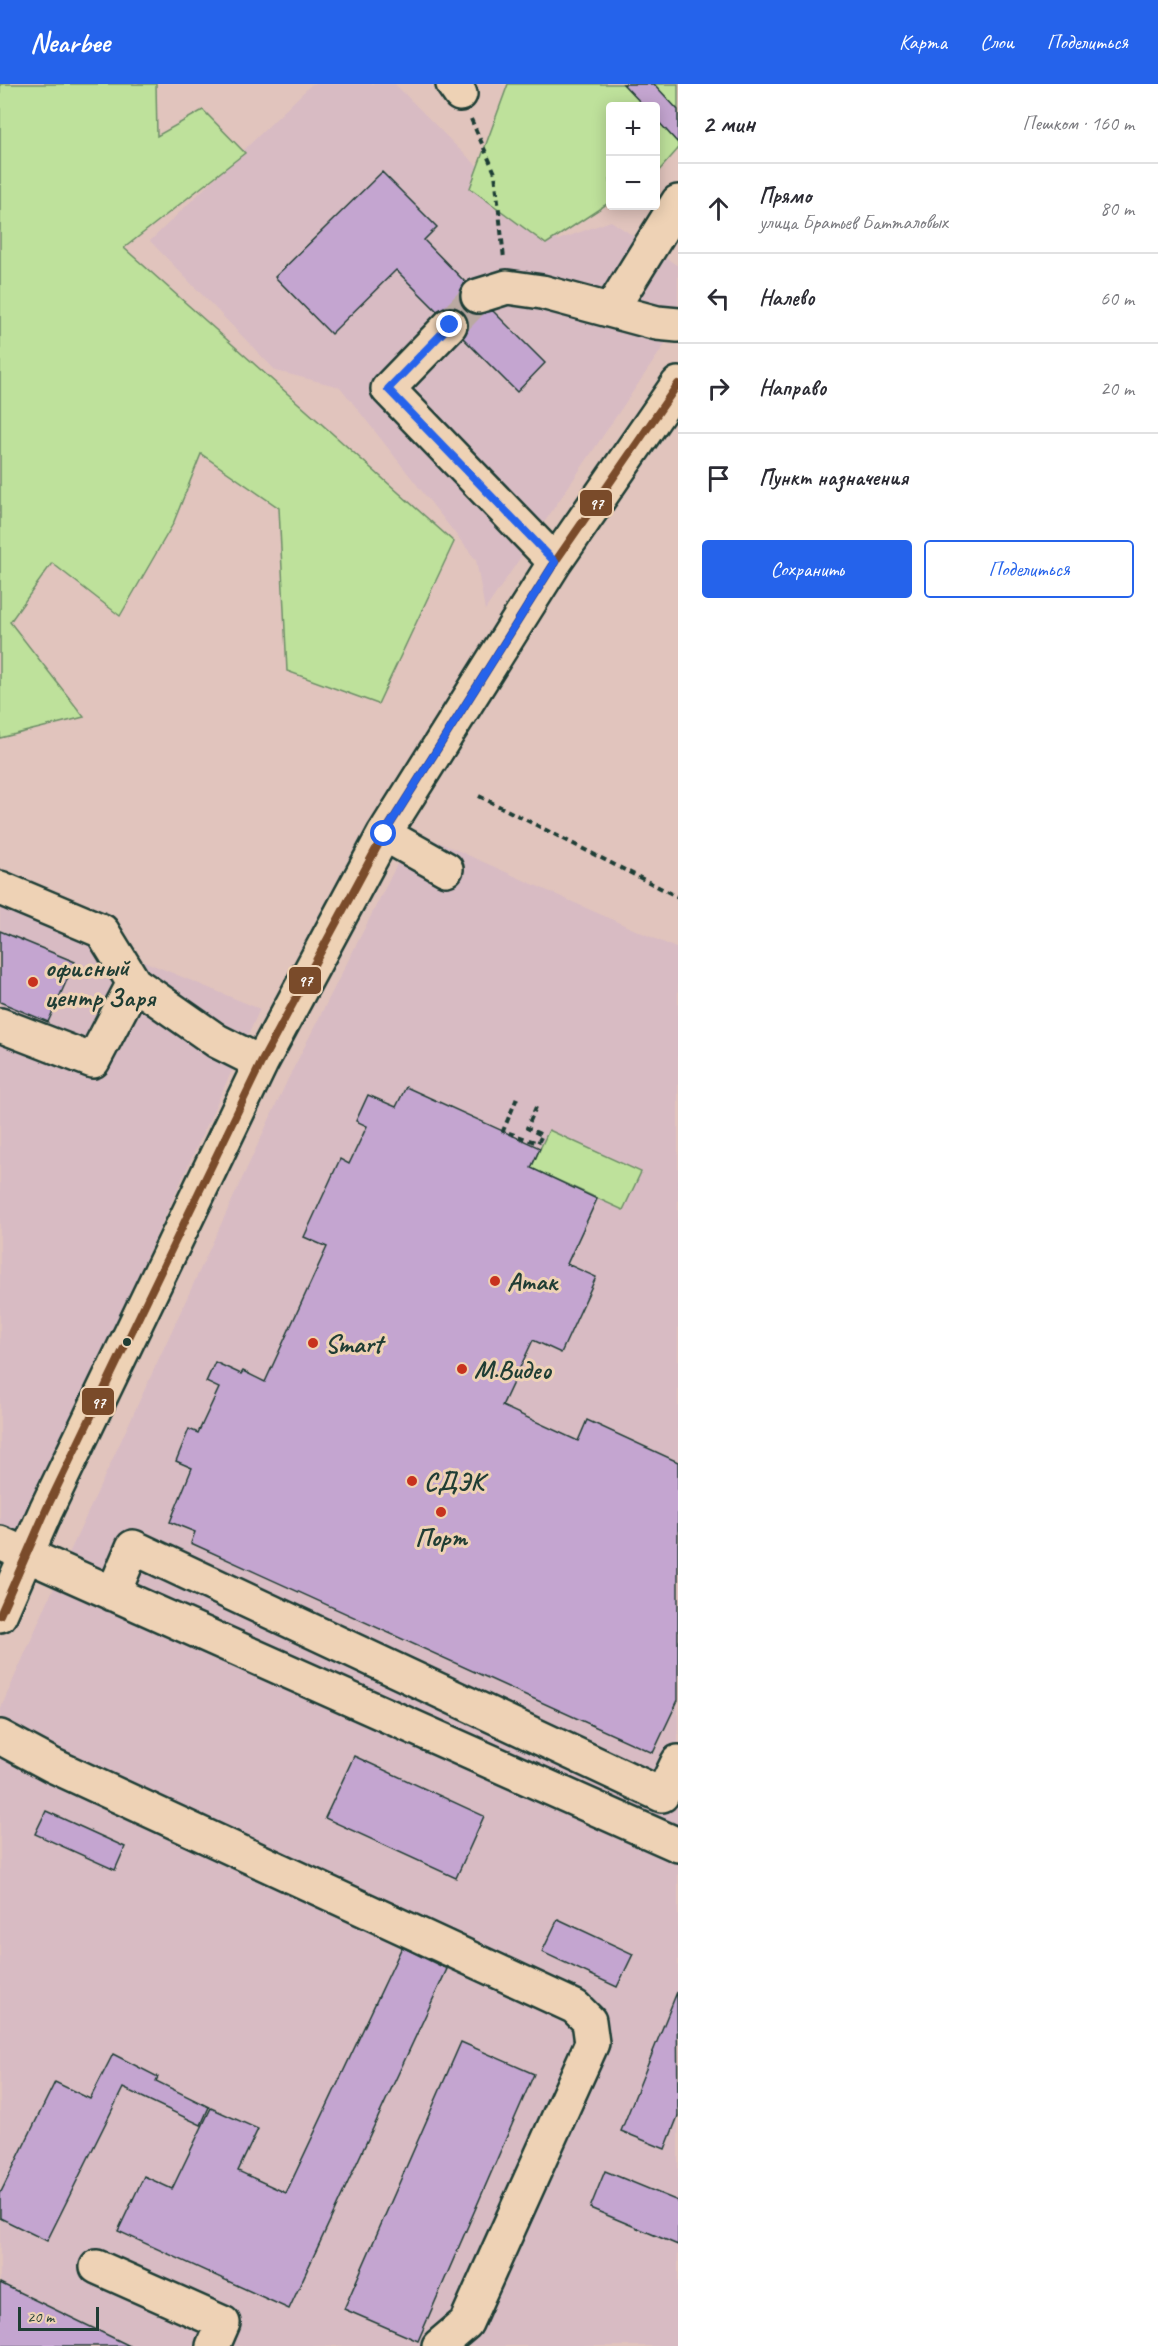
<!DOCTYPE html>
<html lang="ru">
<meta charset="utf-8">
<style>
:root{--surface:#fff;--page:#f7f7f7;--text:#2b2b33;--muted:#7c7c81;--line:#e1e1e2;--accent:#2563eb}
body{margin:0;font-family:Caveat,sans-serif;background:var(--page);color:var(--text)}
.controls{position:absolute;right:18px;top:18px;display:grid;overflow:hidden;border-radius:6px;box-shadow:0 3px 15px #0003}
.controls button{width:54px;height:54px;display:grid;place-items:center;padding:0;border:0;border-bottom:2px solid var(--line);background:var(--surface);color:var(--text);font:30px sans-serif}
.scale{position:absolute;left:18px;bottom:15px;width:81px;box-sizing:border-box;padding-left:6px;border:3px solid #1f3d34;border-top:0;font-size:16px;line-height:21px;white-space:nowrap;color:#1f3d34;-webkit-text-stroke:4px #eed2b5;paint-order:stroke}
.stop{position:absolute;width:18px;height:18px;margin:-14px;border:4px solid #2563eb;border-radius:50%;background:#fff}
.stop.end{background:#2563eb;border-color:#fff;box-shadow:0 2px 6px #0008}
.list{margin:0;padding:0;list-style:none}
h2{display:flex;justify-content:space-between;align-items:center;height:78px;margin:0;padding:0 24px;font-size:26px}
h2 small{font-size:20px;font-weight:400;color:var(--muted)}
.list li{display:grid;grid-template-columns:39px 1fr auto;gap:18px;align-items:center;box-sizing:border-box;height:90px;padding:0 24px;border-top:2px solid var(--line)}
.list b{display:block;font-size:22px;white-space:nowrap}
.list p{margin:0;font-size:20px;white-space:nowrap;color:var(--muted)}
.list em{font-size:20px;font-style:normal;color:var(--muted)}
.actions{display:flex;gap:12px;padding:18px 24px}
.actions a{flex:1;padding:14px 0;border:2px solid var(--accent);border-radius:6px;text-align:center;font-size:21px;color:var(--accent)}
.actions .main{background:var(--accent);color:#fff}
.icon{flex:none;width:33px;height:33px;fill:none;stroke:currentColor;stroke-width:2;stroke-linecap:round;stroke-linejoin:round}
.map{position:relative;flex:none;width:678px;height:2262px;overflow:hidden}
header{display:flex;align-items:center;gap:36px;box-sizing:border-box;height:84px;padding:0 30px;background:var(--accent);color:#fff}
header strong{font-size:28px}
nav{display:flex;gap:33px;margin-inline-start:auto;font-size:21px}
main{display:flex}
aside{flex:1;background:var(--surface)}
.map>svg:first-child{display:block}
.built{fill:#d8bbc3}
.green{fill:#bee19b;stroke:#6e8f68;stroke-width:1.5}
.building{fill:#c4a5d0;stroke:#1f3d34;stroke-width:1.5}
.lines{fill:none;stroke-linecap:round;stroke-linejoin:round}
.minor-tunnel{stroke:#baa9a2;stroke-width:33;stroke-dasharray:33 16;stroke-linecap:butt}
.minor-casing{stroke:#1f3d34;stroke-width:38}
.path{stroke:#1f3d34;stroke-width:4;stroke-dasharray:6 4.5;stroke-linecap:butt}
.minor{stroke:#eed2b5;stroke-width:33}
.bus-1-casing{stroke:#eed2b5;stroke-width:12}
.bus-1{stroke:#7a4b2a;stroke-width:8}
.route{stroke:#2563eb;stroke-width:8}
.poi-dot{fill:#c8321e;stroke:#eed2b5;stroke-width:2}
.bus-dot{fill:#1f3d34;stroke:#eed2b5;stroke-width:2}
.labels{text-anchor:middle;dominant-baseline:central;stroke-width:6;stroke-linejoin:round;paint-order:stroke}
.poi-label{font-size:26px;font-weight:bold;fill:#1f3d34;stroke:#eed2b5;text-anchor:start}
.line-badge{stroke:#eed2b5;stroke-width:2}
.badge-label{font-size:16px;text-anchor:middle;font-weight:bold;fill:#fff}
</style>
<header>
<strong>Nearbee</strong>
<nav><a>Карта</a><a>Слои</a><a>Поделиться</a></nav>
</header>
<main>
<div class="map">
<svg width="678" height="2262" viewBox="0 0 678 2262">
<rect width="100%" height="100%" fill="#e1c4bd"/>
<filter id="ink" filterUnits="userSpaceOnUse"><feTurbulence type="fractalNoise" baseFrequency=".0167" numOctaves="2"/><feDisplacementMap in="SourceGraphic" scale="12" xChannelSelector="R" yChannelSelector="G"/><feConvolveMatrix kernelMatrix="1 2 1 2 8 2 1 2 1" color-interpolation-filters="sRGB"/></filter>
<g filter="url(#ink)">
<!-- built -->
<path class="built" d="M 312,0 L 395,0 L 458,64 L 558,156 L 611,137 L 678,182 L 678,241 L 485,526 L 476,476 L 340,303 L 276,287 L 150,157 Z
M 414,747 L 678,865 L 678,2262 L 0,2262 L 0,1626 L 66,1476 L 288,995 Z
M 0,818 L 260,925 L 0,1493 Z"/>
<!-- green -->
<path class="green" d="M 0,0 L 156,0 L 157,52 L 203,26 L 245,69 L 124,164 L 454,458 L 378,620 L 287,587 L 279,424 L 201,370 L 173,440 L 120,532 L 52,479 L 10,538 L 84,633 L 0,654 Z
M 508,0 L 678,0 L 678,65 L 656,90 L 656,22 L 610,22 L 610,118 L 546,160 L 470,104 Z
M 549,1046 L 641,1088 L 623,1126 L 531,1084 Z"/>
<!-- building -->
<path class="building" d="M 623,0 L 654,0 L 678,26 L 678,59 L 656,35 L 656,22 L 644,22 Z
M 382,88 L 437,143 L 424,156 L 465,198 L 460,208 L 460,217 L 465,225 L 474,230 L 493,227 L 545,279 L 517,308 L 463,254 L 468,245 L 468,235 L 463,228 L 454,223 L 444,223 L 437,227 L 396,186 L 331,250 L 275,193 Z
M 0,847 L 75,878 L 48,938 L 0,918 Z
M 406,1003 L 540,1064 L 531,1084 L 597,1115 L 567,1180 L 596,1193 L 561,1269 L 533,1256 L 502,1322 L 578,1357 L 587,1336 L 678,1378 L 678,1616 L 653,1669 L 191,1459 L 195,1448 L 170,1438 L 192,1384 L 176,1377 L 189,1345 L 198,1349 L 219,1304 L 206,1298 L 215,1278 L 241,1290 L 243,1287 L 265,1298 L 327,1163 L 304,1153 L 340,1075 L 349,1080 L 367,1042 L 356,1037 L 368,1011 L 396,1023 Z
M 354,1672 L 484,1732 L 456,1794 L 325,1734 Z
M 46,1727 L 125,1763 L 115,1786 L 35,1750 Z
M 558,1835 L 633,1870 L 617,1903 L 542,1868 Z
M 402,1863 L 447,1885 L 289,2225 L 118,2147 L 144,2092 L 172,2105 L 211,2024 L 258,2045 L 238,2087 L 286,2109 Z
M 677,1908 L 678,2032 L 665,2065 L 621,2047 Z
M 461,1958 L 534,1990 L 418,2257 L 344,2225 Z
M 113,1970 L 158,1993 L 156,1997 L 209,2023 L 201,2041 L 123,2004 L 47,2157 L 0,2134 L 0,2110 L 55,1998 L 90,2015 Z
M 605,2087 L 678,2117 L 678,2161 L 590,2124 Z
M 0,2199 L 130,2262 L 0,2262 Z"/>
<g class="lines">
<!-- minor-tunnel -->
<path class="minor-tunnel" d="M 450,241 L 478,212"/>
<defs>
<path id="minor" d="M 453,0 L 460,10
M 478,212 L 507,203 L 542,208 L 657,239 L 678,241
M 611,226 L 678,118
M 450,241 L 388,305 L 555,478
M 384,750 L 446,785
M 0,804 L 102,847 L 134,899
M 0,941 L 93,977 L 134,899 L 217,957 L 261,979
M 0,1459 L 678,1761
M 113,1510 L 133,1463 L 662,1711 L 678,1678
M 0,1531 L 46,1426 L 261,979 L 384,750 L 555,478 L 678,300
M 0,1653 L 52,1681 L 575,1923 L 589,1937 L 592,1959 L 466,2239 L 439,2262
M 97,2183 L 223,2239 L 213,2262"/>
</defs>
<!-- minor casing -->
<use href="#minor" class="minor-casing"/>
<!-- path -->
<path class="path" d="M 471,35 L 495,89 L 504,175
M 479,712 L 678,813
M 517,1014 L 503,1047 L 538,1059 L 542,1051 L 527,1044 L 536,1023"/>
<!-- minor -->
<use href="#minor" class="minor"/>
<defs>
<path id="bus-1" d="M 0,1531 L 46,1426 L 261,979 L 384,750 L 555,478 L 678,300"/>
</defs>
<!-- bus-1 casing -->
<use href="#bus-1" class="bus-1-casing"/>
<!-- bus-1 -->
<use href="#bus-1" class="bus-1"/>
</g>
</g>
<g class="lines" filter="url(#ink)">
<!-- route -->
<path class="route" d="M 384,750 L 555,478 L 388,305 L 450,241"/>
</g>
<!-- markers -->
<g class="poi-dot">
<circle cx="33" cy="898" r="6"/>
<circle cx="495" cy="1197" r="6"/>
<circle cx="313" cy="1259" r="6"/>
<circle cx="462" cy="1285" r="6"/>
<circle cx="412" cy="1397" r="6"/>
<circle cx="441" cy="1428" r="6"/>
</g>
<circle class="bus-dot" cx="127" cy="1258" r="5"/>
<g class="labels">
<!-- poi labels -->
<g class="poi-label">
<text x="45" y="883">офисный<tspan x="45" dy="30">центр Заря</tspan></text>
<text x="507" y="1197">Атак</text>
<text x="325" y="1259">Smart</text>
<text x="474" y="1285">М.Видео</text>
<text x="424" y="1397">СДЭК</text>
<text x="441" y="1453" text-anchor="middle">Порт</text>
</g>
</g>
<g class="line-badge">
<rect x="579" y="405" width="34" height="28" rx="6" fill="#7a4b2a"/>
<rect x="288" y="882" width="34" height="29" rx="6" fill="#7a4b2a"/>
<rect x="81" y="1303" width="34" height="29" rx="6" fill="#7a4b2a"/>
</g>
<g class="badge-label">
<text x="596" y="425">97</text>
<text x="305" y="902">97</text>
<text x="98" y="1324">97</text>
</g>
</svg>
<div class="controls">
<button>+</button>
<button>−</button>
</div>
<div class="scale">20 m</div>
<div class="stop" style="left:384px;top:750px"></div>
<div class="stop end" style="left:450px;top:241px"></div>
</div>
<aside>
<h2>2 мин<small>Пешком · 160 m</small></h2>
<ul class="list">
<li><svg class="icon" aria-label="ahead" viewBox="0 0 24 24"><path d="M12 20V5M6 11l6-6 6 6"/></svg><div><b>Прямо</b><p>улица Братьев Батталовых</p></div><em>80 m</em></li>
<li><svg class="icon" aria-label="left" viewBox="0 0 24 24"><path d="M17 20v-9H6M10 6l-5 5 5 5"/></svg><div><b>Налево</b></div><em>60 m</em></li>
<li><svg class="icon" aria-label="right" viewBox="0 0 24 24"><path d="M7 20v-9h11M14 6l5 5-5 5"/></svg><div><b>Направо</b></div><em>20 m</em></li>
<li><svg class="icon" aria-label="arrive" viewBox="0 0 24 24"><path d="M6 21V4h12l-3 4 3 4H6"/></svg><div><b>Пункт назначения</b></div></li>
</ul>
<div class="actions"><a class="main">Сохранить</a><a>Поделиться</a></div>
</aside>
</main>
